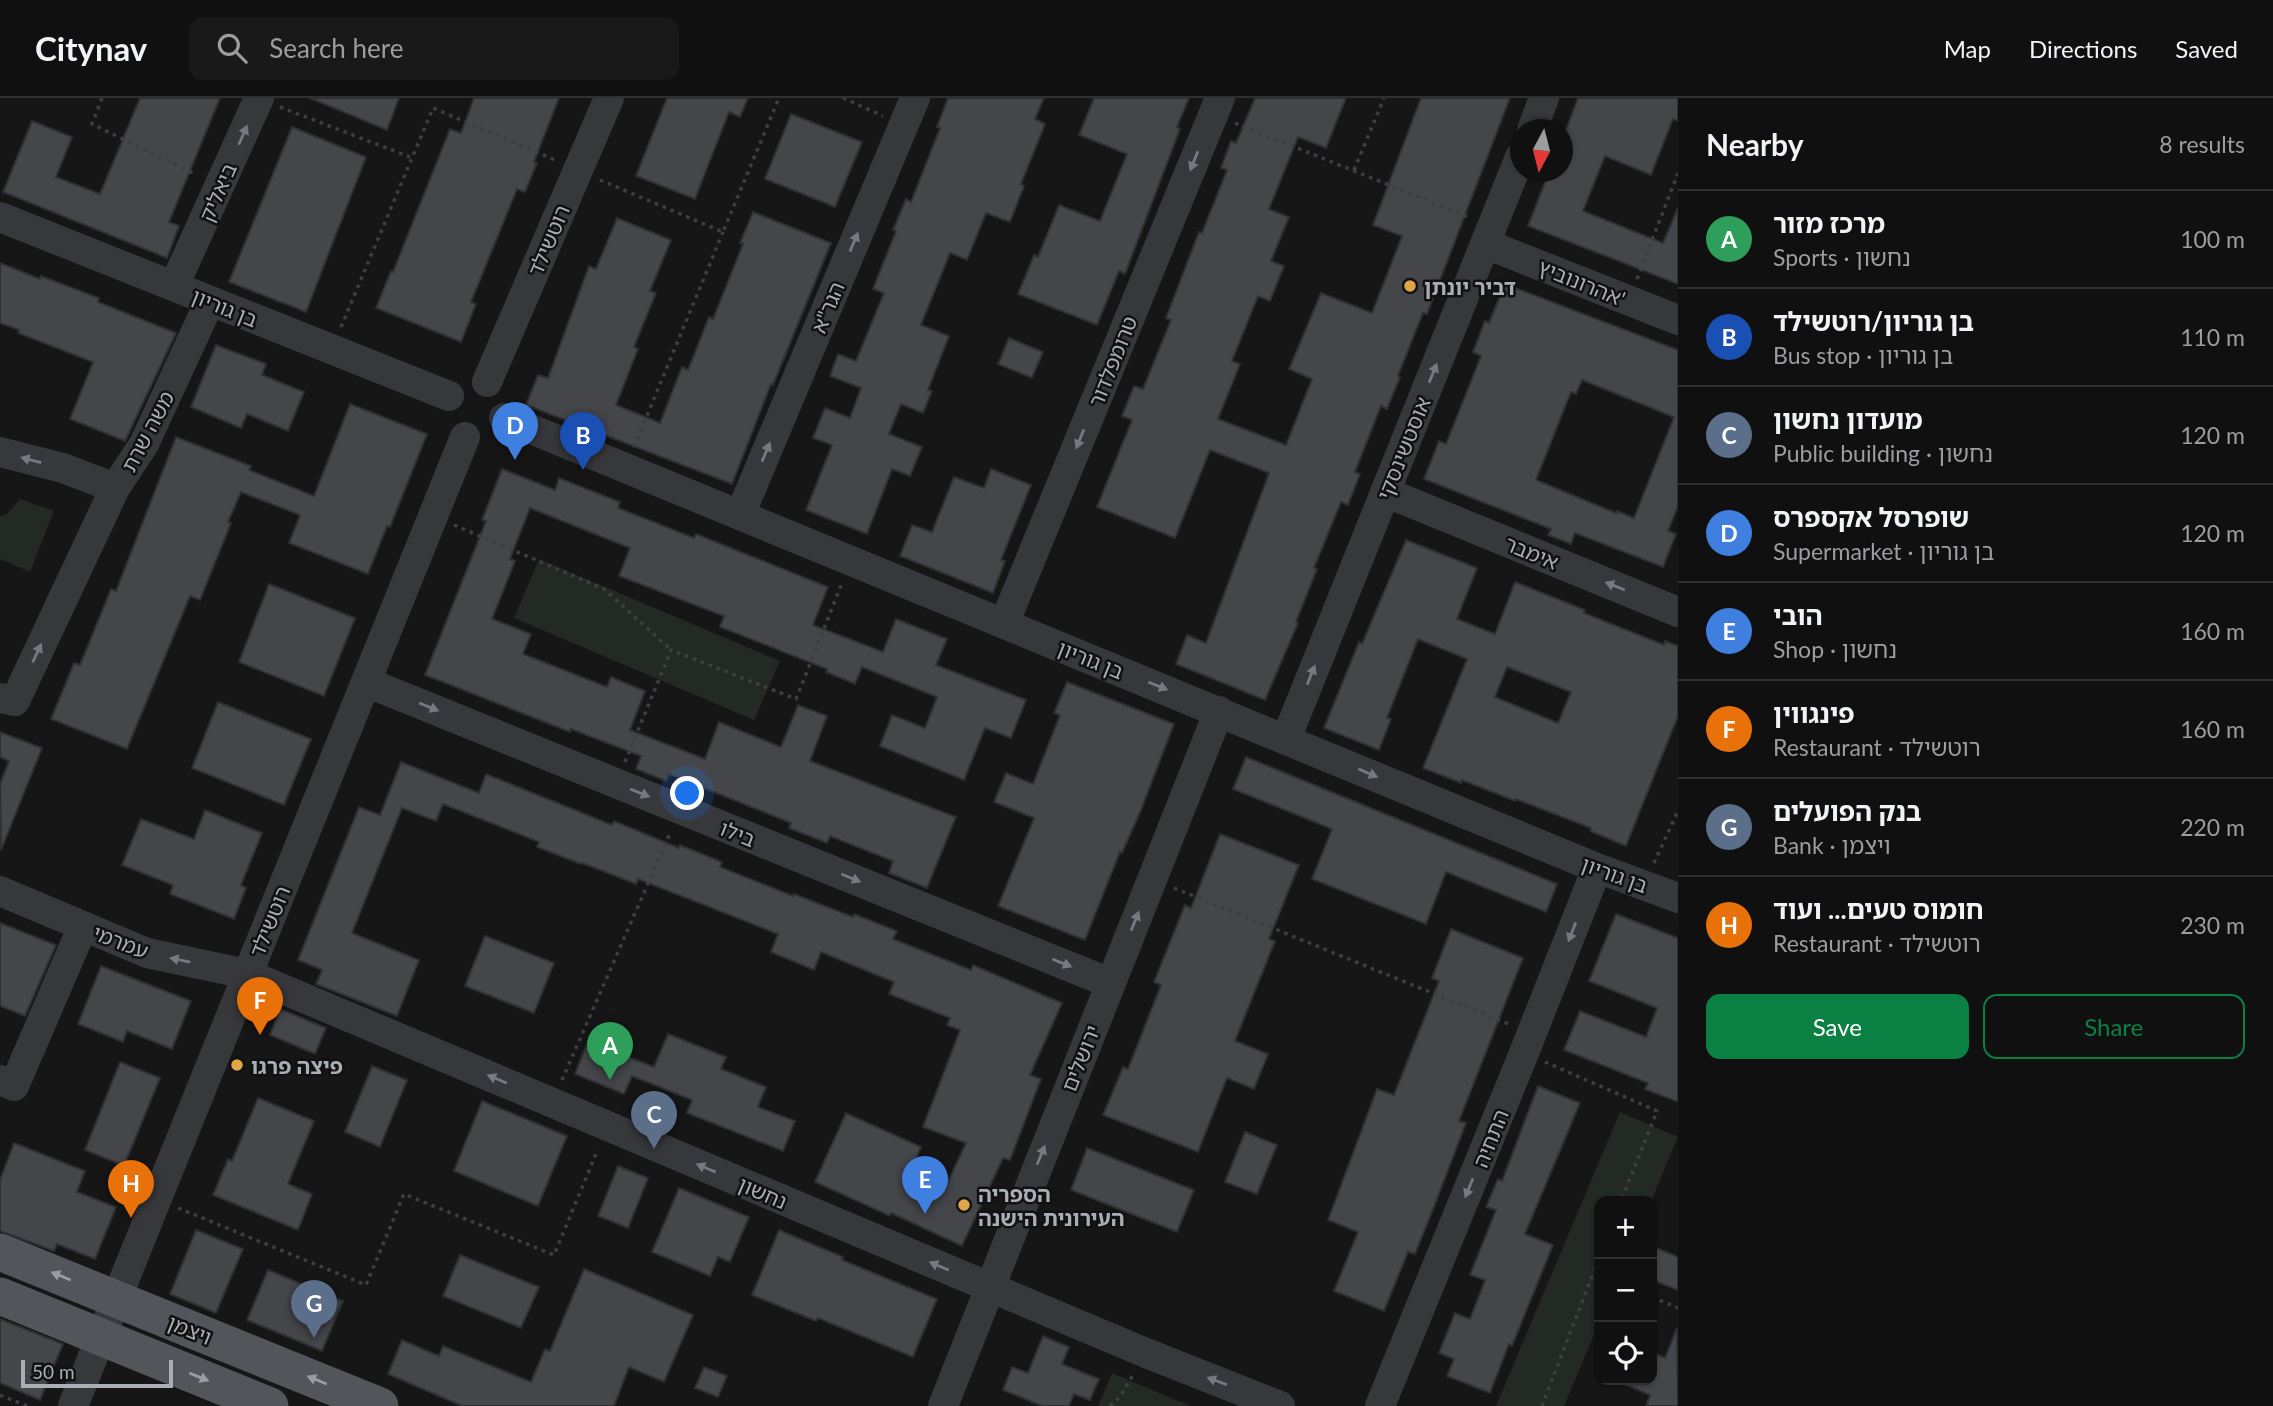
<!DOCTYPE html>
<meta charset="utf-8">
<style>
:root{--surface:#101011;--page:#19191a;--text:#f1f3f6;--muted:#9c9d9f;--line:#303031;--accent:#0b8043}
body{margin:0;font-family:Lato,"Noto Sans Hebrew",sans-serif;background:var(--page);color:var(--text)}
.controls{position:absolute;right:21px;bottom:21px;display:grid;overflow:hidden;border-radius:14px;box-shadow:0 2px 5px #0004}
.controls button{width:63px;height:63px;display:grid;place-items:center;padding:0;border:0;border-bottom:2px solid var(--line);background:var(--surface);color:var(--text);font:35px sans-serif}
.compass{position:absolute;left:1510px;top:21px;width:63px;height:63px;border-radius:50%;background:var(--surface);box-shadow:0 2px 5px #0004;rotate:187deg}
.scale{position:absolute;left:21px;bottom:18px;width:152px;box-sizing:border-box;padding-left:7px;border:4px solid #a9aeb6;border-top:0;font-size:19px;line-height:24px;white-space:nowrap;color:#a9aeb6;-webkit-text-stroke:5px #111112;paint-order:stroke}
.you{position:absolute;left:688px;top:696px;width:24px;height:24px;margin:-18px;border:5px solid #fff;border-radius:50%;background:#1a73e8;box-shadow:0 0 0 10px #1a73e833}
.badge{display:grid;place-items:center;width:46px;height:46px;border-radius:50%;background:var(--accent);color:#fff;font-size:23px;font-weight:700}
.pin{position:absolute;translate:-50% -58px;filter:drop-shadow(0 2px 4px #0008)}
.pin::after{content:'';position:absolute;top:37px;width:24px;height:21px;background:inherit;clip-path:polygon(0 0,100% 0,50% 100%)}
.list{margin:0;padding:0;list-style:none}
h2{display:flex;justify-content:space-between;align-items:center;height:91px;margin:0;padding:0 28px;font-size:30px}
h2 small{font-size:23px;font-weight:400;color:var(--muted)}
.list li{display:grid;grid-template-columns:46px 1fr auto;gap:21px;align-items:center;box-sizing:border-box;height:98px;padding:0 28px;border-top:2px solid var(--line)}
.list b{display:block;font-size:26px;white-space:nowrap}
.list p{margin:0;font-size:23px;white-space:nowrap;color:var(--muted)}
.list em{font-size:23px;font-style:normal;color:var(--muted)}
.actions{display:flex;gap:14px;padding:21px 28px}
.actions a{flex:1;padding:16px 0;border:2px solid var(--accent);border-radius:14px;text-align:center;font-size:24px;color:var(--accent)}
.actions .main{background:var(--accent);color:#fff}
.icon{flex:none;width:38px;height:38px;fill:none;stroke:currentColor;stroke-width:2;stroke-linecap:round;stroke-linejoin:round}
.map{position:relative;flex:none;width:1678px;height:1308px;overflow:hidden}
header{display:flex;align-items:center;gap:42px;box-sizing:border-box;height:98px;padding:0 35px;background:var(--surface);border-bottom:2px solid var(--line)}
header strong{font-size:33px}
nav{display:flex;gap:38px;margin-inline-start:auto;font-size:24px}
.search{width:490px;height:63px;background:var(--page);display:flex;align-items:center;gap:18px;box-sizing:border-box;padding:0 24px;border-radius:14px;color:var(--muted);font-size:26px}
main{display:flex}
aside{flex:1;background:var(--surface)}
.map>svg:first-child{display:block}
.green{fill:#222a23}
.building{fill:#45464a;stroke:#303033;stroke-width:2;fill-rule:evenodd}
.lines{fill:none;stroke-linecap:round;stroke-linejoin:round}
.path{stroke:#3d3f43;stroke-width:3.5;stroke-dasharray:3.5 5;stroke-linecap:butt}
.minor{stroke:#37383c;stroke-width:30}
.major{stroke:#54555b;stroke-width:37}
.oneway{fill:#76797f}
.oneway2{fill:#989ca4}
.poi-dot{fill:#dea647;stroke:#111112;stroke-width:2.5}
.labels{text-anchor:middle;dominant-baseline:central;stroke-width:5;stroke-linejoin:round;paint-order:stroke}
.street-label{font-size:21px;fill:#a9aeb6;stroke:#111112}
.poi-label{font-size:21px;font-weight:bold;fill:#a9aeb6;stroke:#111112;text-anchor:start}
</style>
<header>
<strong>Citynav</strong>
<div class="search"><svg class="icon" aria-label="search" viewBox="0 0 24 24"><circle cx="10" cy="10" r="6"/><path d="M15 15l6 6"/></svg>Search here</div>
<nav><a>Map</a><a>Directions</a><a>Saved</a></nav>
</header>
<main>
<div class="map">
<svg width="1678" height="1308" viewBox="0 0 1678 1308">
<rect width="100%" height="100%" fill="#161617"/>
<!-- green -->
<path class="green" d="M 20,401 L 54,413 L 30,474 L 0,461 L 0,418 L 7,416 Z
M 539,461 L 780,563 L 754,622 L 514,520 Z
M 1620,1014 L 1678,1039 L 1651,1103 L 1599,1103 L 1599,1225 L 1564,1308 L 1496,1308 Z
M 1112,1275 L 1190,1308 L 1098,1308 Z"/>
<!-- building -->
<path class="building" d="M 140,0 L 220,0 L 169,124 L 179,128 L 167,160 L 3,94 L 32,23 L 72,39 L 56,79 L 100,96 Z
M 310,0 L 399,0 L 387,32 Z
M 474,0 L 559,0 L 534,64 L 537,65 L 525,94 L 517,91 L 471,204 L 476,206 L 461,244 L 376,210 L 391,173 L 393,174 L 450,31 L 461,35 Z
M 667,0 L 748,0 L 740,19 L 729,14 L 695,101 L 636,78 Z
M 948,0 L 1044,0 L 1035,21 L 1045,26 L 1021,86 L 1024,88 L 1010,124 L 986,115 L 967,162 L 950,155 L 921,227 L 949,238 L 928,292 L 932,293 L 923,315 L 901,306 L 889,336 L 922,349 L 910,378 L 892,371 L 867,436 L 806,412 L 832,347 L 813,340 L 825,310 L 850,320 L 861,290 L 830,278 L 838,256 L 856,263 L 884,195 L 873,191 L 896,133 L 893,132 L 906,101 L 911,104 L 940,30 L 937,29 Z
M 1094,0 L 1189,0 L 1177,29 L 1180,31 L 1125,176 L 1119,173 L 1097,227 L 1018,196 L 1034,157 L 1038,159 L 1059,107 L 1100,123 L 1127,56 L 1079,37 Z
M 1255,0 L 1346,0 L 1326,50 L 1298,39 L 1269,111 L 1289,119 L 1271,163 L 1284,168 L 1270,203 L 1258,198 L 1232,263 L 1240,266 L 1218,321 L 1286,347 L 1312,281 L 1289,271 L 1321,195 L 1372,215 L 1402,138 L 1373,127 L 1421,0 L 1510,0 L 1427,216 L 1423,215 L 1398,278 L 1400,279 L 1387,311 L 1381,308 L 1355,374 L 1360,376 L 1348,407 L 1341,404 L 1314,470 L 1317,471 L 1296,524 L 1298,525 L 1265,602 L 1176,566 L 1187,537 L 1206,545 L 1269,375 L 1210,352 L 1175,440 L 1097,409 L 1132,322 L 1122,318 L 1134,288 L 1143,291 L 1171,222 L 1166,220 L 1199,134 L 1202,135 L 1227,72 L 1221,70 L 1231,43 L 1236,45 Z
M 1578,0 L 1678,0 L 1678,23 L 1673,21 L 1651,77 L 1605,58 L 1583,113 L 1663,145 L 1678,110 L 1678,186 L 1528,128 L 1549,74 L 1563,74 L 1563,40 Z
M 791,16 L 862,44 L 835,109 L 765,81 Z
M 292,29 L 366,59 L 306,214 L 229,184 Z
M 753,114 L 831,145 L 773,287 L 771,286 L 732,386 L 526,307 L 538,277 L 548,280 L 589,168 L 596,171 L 617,120 L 671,142 L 650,193 L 656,195 L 634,249 L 638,251 L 616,307 L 660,325 L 682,269 L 688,272 L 709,219 L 713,221 L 743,146 L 740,145 Z
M 0,165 L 40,181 L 41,178 L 99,200 L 98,204 L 176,235 L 125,343 L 70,321 L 93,264 L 18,235 L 19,232 L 0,225 Z
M 1505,186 L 1678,252 L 1678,408 L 1668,433 L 1676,436 L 1663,469 L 1575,435 L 1571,446 L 1548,437 L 1551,431 L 1424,381 L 1439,343 L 1446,346 L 1481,258 L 1473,254 L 1485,223 L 1489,225 ZM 1582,282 L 1674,319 L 1634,420 L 1617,413 L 1616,415 L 1536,382 L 1571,294 L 1576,296 Z
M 1009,240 L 1043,254 L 1032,280 L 998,266 Z
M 216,247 L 266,266 L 262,277 L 304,294 L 288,333 L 247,316 L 241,330 L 191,309 Z
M 350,306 L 427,336 L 390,429 L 387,428 L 368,476 L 289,445 L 300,417 L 241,394 L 228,424 L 231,425 L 200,502 L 190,498 L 127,651 L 51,621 L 74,565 L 80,567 L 111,491 L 116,493 L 176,339 L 251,368 L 249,372 L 314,398 Z
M 502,371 L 555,392 L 559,380 L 620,404 L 618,410 L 694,440 L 696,436 L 828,489 L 813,527 L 883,554 L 896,521 L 947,541 L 936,567 L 1026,602 L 1011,640 L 985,630 L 964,682 L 880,648 L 892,617 L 925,630 L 937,599 L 862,569 L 855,586 L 826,574 L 827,571 L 720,529 L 724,518 L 619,478 L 630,450 L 530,410 L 510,461 L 515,463 L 492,521 L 531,536 L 523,556 L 607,589 L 611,579 L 645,593 L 630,632 L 705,661 L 719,624 L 781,649 L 798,607 L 827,618 L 810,663 L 956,719 L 927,790 L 889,775 L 893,763 L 830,738 L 827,745 L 789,730 L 791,725 L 669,676 L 666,683 L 636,671 L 641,658 L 571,631 L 570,634 L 425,577 L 486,423 L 482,422 Z
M 991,371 L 1031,387 L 1001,462 L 1005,463 L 993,495 L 900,458 L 912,427 L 932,434 L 954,379 L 984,390 Z
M 1406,442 L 1477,470 L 1457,521 L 1495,536 L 1515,484 L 1585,512 L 1584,515 L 1664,547 L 1665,543 L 1678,548 L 1678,618 L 1626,748 L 1590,733 L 1591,730 L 1516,701 L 1515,703 L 1462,682 L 1461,685 L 1423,670 L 1467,561 L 1418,541 L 1387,620 L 1391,621 L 1379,652 L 1324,630 L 1359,544 L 1362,546 ZM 1507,569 L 1571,594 L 1558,625 L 1495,599 Z
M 269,486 L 355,520 L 324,598 L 239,564 Z
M 1067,584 L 1174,626 L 1141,712 L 1122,755 L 1120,754 L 1085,842 L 998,808 L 1034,720 L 994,704 L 1006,675 L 1033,686 L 1060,617 L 1054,615 Z
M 218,604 L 311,641 L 284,707 L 192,670 Z
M 0,634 L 42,650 L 1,752 L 0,686 L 9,663 L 0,659 Z
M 1246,659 L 1557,786 L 1546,814 L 1446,774 L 1426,826 L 1312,781 L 1332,731 L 1233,691 Z
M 401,664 L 479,695 L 486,676 L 612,727 L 614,723 L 679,750 L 680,747 L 722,764 L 720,769 L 793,798 L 794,796 L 853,819 L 854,816 L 897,833 L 893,841 L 971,872 L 973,867 L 1062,905 L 1030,977 L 1041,981 L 1010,1062 L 1003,1060 L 962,1148 L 891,1115 L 890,1118 L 815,1084 L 846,1015 L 921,1049 L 914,1065 L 949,1081 L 966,1045 L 923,1029 L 960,932 L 947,927 L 950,920 L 889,896 L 894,884 L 821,854 L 814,872 L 771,854 L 778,836 L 638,781 L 636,786 L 582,765 L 581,766 L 537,749 L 539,744 L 443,706 L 436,723 L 402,710 L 352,835 L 419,862 L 397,918 L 316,886 L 322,872 L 298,862 L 359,709 L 380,717 Z
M 205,712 L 262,735 L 241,787 L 246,790 L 234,821 L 170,796 L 173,787 L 122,767 L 141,721 L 194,741 Z
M 1220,736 L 1299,767 L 1269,841 L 1275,843 L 1235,943 L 1268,956 L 1254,991 L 1227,980 L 1198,1054 L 1103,1017 L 1123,969 L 1128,971 L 1161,887 L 1154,884 L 1185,807 L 1191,810 Z
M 1616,816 L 1678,840 L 1678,1004 L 1645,991 L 1648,985 L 1564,952 L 1580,913 L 1646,939 L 1657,910 L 1589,883 Z
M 0,825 L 56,847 L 25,918 L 0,908 Z
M 1451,831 L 1523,860 L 1459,1023 L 1466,1025 L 1434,1109 L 1415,1156 L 1408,1154 L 1384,1213 L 1334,1193 L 1358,1134 L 1328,1122 L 1377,991 L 1394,997 L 1439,883 L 1432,880 Z
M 485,838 L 554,865 L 534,915 L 465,888 Z
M 101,868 L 191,903 L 172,951 L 127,933 L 123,944 L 78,926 Z
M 280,911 L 326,930 L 315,956 L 270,937 Z
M 668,936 L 726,959 L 721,971 L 766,989 L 758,1009 L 795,1023 L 783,1053 L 687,1015 L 692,1002 L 632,978 L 624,996 L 575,976 L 588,943 L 654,969 Z
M 120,964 L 160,980 L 124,1068 L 85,1052 Z
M 372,968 L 407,982 L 380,1049 L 345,1034 Z
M 1538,988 L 1580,1005 L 1525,1136 L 1553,1147 L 1512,1248 L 1509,1246 L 1490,1295 L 1447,1278 L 1454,1261 L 1439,1255 L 1455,1215 L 1470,1221 L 1485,1182 L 1470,1177 L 1496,1112 L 1486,1109 L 1498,1081 L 1502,1083 Z
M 258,1000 L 314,1023 L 288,1086 L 312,1096 L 298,1132 L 213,1097 L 228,1061 L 232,1063 Z
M 482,1003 L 567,1038 L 538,1108 L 454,1073 Z
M 1245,1034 L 1277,1047 L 1257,1096 L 1225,1084 Z
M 14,1045 L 85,1073 L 77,1094 L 116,1109 L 95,1161 L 57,1146 L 54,1153 L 0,1133 L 0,1082 Z
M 1087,1050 L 1194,1092 L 1177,1134 L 1071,1092 Z
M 618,1068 L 648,1080 L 628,1130 L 598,1118 Z
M 679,1090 L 749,1119 L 730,1164 L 718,1159 L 710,1178 L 652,1154 Z
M 196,1132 L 243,1151 L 216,1215 L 170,1196 Z
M 779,1132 L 843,1159 L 842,1162 L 937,1201 L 913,1259 L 818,1220 L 816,1223 L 752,1197 Z
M 1652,1148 L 1678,1159 L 1678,1192 L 1652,1182 Z
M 460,1157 L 539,1189 L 521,1230 L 443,1198 Z
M 584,1171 L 693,1217 L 664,1284 L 629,1269 L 614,1308 L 462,1308 L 388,1276 L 402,1242 L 439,1258 L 443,1248 L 531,1284 L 545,1251 L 550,1253 Z
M 268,1172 L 343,1203 L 322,1253 L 247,1222 Z
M 0,1221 L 63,1246 L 40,1302 L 0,1285 Z
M 1677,1230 L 1678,1308 L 1646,1308 L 1650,1297 L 1615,1282 L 1652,1282 L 1652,1254 L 1665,1260 Z
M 1043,1238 L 1069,1249 L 1062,1266 L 1099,1281 L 1090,1302 L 1074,1296 L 1069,1308 L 1042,1308 L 1003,1292 L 1012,1269 L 1028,1275 Z
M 704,1269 L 727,1278 L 718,1299 L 695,1290 Z"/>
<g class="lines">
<!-- path -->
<path class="path" d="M 102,0 L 92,26 L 197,77
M 843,0 L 883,18
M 280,9 L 410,59
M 1235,25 L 1471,120
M 1354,72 L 1384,0
M 600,82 L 723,134 L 779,0
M 1637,181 L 1678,75
M 341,229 L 433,10 L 555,62
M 634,349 L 723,134
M 454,427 L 604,491 L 671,552
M 625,664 L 671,552 L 796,601 L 842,485
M 1654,765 L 1678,713
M 1174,790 L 1511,927
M 1545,964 L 1657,1013 L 1621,1103
M 562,982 L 671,733
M 178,1110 L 366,1187 L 404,1096 L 554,1157 L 598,1051
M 1652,1199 L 1678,1210
M 0,1297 L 27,1308
M 1110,1308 L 1120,1299 L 1134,1275
M 1542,1308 L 1599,1160"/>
<!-- minor -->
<path class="minor" d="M 1532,32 L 1544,0
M 0,119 L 449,298
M 1486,146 L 1678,222
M 174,188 L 259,0
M 487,284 L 609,0
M 504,320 L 1597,770 L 1678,800
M 0,354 L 63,370 L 115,390
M 1385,394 L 1678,514
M 740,417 L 915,0
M 1004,526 L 1220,0
M 366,584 L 1110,885
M 0,600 L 15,603 L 115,390 L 144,346 L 210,203
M 1286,641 L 1520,59
M 0,793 L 147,855 L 247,876 L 1146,1255 L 1280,1308
M 0,982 L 14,988 L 83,828
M 73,1308 L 465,339
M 943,1308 L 1219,613
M 1380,1308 L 1524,955 L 1597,770"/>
<!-- major -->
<path class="major" d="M 0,1154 L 380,1308
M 0,1198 L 270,1308"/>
</g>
<!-- one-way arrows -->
<defs><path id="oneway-solid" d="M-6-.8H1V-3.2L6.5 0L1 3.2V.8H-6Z" transform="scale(1.75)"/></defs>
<g class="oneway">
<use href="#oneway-solid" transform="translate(243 37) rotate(-66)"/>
<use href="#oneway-solid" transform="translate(1194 63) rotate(112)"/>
<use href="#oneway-solid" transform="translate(854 144) rotate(-67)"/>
<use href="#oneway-solid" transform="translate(1433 275) rotate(-68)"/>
<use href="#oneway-solid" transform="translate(1080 341) rotate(112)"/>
<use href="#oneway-solid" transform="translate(766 354) rotate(-67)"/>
<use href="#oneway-solid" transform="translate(31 362) rotate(-165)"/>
<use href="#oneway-solid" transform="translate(1615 488) rotate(-158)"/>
<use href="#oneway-solid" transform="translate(37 555) rotate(-65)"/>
<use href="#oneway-solid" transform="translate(1311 577) rotate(-68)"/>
<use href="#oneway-solid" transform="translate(1158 588) rotate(22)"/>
<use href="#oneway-solid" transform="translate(429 609) rotate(22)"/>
<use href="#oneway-solid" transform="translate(1368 675) rotate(23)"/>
<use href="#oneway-solid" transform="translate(640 695) rotate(22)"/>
<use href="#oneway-solid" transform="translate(851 780) rotate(22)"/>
<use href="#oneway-solid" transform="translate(1135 823) rotate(-68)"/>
<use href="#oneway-solid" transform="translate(1572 834) rotate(111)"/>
<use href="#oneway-solid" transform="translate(180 862) rotate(-168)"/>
<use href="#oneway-solid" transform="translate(1062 865) rotate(22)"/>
<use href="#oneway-solid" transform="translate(497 981) rotate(-157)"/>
<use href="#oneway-solid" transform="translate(1041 1057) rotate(-68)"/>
<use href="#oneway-solid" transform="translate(706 1070) rotate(-157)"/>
<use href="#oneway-solid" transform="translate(1469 1090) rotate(112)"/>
<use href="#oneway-solid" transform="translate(939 1168) rotate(-157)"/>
<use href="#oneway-solid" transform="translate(1217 1283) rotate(-159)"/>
</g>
<g class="oneway2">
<use href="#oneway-solid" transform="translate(61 1178) rotate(-158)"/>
<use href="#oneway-solid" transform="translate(199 1279) rotate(22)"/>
<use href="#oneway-solid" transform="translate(317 1282) rotate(-158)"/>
</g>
<!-- markers -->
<g class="poi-dot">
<circle cx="1410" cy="188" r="7"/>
<circle cx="237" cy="967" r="7"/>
<circle cx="964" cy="1107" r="7"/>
</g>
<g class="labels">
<!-- street labels -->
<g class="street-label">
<text transform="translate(217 94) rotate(-66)">ביאליק</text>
<text transform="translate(548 142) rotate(-67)">רוטשילד</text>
<text transform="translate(1582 184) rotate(22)">אהרונוביץ'</text>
<text transform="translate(225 209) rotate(22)">בן גוריון</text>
<text transform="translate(827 209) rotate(-67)">הגר"א</text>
<text transform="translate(1112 263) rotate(-68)">טרומפלדור</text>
<text transform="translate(147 333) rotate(-62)">משה שרת</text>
<text transform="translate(1403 350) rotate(-68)">אוסטשינסקי</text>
<text transform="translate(1532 454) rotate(22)">אימבר</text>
<text transform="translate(1091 561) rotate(22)">בן גוריון</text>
<text transform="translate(738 735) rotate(22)">בילו</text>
<text transform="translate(1615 776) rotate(20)">בן גוריון</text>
<text transform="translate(269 823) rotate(-68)">רוטשילד</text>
<text transform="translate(121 843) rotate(21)">עמרמי</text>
<text transform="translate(1080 960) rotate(-68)">ירושלים</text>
<text transform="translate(1490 1040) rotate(-68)">התחיה</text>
<text transform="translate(763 1094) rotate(23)">נחשון</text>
<text transform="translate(190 1231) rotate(22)">ויצמן</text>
</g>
<!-- poi labels -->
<g class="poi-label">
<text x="1424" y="188">דביר יונתן</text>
<text x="251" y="967">פיצה פרגו</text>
<text x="978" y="1095">הספריה<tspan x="978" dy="24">העירונית הישנה</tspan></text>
</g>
</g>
</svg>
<div class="controls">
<button>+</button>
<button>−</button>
<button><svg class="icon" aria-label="locate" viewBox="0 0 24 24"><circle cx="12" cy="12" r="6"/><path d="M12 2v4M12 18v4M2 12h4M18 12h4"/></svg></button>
</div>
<svg class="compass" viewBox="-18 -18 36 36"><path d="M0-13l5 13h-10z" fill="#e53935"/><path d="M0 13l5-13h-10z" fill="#9c9d9f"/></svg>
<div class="scale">50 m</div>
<div class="you"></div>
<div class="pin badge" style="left:610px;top:982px;background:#2e9e5b">A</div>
<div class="pin badge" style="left:583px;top:372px;background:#1a4fb4">B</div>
<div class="pin badge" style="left:654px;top:1051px;background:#5c6f8a">C</div>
<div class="pin badge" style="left:515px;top:362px;background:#3f7fe0">D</div>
<div class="pin badge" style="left:925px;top:1116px;background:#3f7fe0">E</div>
<div class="pin badge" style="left:260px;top:937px;background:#e8710a">F</div>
<div class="pin badge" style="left:314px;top:1240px;background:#5c6f8a">G</div>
<div class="pin badge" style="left:131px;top:1120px;background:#e8710a">H</div>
</div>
<aside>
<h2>Nearby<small>8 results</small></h2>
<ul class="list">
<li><span class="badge" style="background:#2e9e5b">A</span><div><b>מרכז מזור</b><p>Sports · נחשון</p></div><em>100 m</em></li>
<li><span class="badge" style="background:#1a4fb4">B</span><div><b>בן גוריון/רוטשילד</b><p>Bus stop · בן גוריון</p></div><em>110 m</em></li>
<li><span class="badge" style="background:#5c6f8a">C</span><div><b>מועדון נחשון</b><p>Public building · נחשון</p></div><em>120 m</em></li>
<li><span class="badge" style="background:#3f7fe0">D</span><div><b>שופרסל אקספרס</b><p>Supermarket · בן גוריון</p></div><em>120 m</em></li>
<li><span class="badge" style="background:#3f7fe0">E</span><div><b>הובי</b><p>Shop · נחשון</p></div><em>160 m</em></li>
<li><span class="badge" style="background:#e8710a">F</span><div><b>פינגווין</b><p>Restaurant · רוטשילד</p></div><em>160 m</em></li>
<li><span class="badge" style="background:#5c6f8a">G</span><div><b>בנק הפועלים</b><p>Bank · ויצמן</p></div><em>220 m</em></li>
<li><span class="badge" style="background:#e8710a">H</span><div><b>חומוס טעים... ועוד</b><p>Restaurant · רוטשילד</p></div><em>230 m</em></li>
</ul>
<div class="actions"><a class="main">Save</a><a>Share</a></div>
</aside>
</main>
